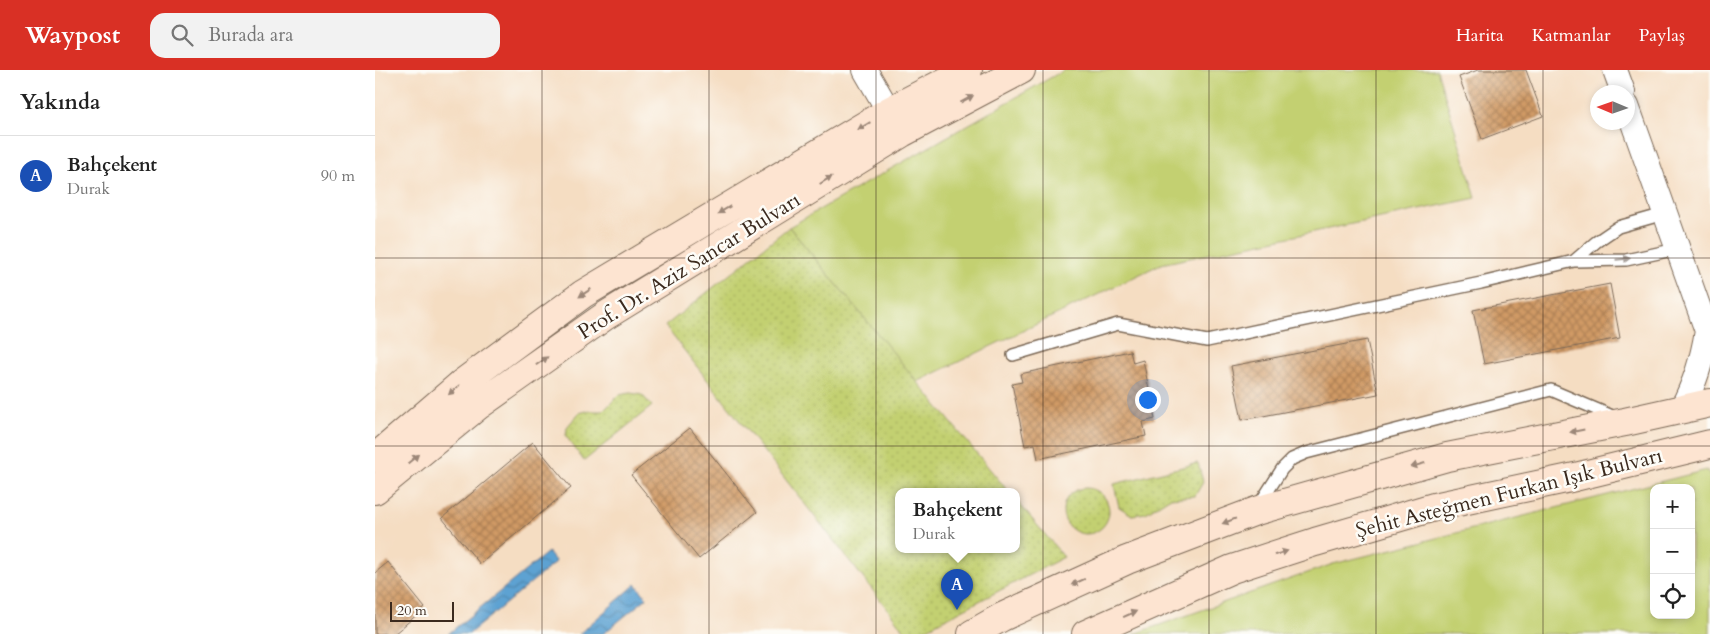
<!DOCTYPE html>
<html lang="tr">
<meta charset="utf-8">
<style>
:root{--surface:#fff;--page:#f2f2f2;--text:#222;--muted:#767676;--line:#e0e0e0;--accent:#d93025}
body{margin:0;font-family:Cardo,serif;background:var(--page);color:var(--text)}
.controls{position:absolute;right:15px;bottom:15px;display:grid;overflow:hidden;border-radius:10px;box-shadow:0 2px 8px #0003}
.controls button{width:45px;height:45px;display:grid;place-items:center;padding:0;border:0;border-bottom:1px solid var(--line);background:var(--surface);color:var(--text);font:25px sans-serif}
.compass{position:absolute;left:1215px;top:15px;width:45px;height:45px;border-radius:50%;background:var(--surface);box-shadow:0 2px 8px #0003;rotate:272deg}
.scale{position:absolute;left:15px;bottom:12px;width:64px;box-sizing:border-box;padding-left:5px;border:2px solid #3b2a1e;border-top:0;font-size:14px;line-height:18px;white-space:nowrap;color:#3b2a1e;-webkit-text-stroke:4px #fdfcf7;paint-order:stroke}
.you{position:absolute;left:772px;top:329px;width:18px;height:18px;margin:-12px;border:4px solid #fff;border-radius:50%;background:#1a73e8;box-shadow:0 0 0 8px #1a73e833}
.badge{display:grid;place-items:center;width:32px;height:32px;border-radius:50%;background:var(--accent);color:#fff;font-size:16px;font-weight:700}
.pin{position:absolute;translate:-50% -41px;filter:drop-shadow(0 1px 2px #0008)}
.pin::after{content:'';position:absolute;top:26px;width:18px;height:15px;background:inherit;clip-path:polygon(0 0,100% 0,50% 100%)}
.popup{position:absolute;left:520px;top:418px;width:125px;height:65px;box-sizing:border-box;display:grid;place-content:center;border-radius:10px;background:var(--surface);filter:drop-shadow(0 1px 4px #0005);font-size:16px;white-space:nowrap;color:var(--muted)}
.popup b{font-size:19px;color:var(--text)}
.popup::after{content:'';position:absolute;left:50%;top:100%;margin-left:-10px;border:10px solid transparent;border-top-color:var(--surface)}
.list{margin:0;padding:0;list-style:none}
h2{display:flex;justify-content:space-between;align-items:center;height:65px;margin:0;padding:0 20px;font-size:21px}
h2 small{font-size:16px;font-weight:400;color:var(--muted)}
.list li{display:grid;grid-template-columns:32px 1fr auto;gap:15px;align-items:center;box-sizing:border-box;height:80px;padding:0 20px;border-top:1px solid var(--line)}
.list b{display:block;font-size:19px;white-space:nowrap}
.list p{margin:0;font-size:16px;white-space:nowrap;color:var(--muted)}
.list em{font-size:16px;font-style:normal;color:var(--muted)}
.icon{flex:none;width:28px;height:28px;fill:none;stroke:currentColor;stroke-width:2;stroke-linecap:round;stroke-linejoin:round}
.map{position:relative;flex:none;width:1335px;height:564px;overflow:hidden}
header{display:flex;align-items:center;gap:30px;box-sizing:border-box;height:70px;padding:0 25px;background:var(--accent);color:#fff}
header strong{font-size:24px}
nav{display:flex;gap:28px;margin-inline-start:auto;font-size:18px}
.search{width:350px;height:45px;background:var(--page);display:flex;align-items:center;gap:12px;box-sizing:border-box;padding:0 18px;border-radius:15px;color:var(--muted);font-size:19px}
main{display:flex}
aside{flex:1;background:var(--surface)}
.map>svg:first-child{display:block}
.green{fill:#c3d071;stroke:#7f7d48;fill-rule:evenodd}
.park{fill:url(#park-dots);stroke:#7f7d48}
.water{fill:url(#water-waves);stroke:#4c6678}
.building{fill:url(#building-cross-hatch)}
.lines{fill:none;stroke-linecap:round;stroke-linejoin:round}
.lane-casing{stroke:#7c6957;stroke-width:14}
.street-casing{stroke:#7c6957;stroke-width:26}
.secondary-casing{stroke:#7c6957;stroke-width:30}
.lane{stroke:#fff;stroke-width:11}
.street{stroke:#fff;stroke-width:24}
.secondary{stroke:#fde4d1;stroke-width:28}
.oneway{fill:#9c8778}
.oneway2{fill:#a79f9a}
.grid{fill:none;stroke:#3b2a1e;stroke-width:1;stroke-opacity:0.55}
.labels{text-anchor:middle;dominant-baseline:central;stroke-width:5;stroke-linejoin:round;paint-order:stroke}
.street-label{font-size:21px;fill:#3b2a1e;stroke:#fdfcf7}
</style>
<header>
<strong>Waypost</strong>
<div class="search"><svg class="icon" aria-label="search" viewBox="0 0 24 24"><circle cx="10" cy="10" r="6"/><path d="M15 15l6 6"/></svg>Burada ara</div>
<nav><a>Harita</a><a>Katmanlar</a><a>Paylaş</a></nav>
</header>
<main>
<aside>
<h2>Yakında<small></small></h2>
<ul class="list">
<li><span class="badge" style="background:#1a4fb4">A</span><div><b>Bahçekent</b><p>Durak</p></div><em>90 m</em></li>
</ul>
</aside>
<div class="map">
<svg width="1335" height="564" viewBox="0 0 1335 564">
<defs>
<pattern id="park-dots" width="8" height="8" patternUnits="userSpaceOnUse" patternTransform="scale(1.25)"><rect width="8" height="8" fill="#c3d071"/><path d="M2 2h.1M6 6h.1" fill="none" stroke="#a8b361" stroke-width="1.8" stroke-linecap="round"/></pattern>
<pattern id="water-waves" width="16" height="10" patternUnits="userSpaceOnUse" patternTransform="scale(1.25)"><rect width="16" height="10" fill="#5da2d2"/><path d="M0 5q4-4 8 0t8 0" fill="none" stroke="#4e84aa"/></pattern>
<pattern id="building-cross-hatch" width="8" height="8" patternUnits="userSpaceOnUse" patternTransform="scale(1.25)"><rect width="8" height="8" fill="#d09a65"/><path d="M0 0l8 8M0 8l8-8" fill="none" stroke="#aa7e53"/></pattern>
</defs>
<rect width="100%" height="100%" fill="#fdfcf7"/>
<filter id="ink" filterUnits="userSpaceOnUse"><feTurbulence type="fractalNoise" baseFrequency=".02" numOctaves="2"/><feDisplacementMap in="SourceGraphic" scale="10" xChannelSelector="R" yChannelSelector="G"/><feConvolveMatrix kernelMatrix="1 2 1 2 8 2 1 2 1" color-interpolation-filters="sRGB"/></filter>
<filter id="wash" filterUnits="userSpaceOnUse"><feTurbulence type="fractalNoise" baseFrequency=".0096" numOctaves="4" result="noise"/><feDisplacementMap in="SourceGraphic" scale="20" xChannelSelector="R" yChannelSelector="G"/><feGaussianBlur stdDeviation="1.12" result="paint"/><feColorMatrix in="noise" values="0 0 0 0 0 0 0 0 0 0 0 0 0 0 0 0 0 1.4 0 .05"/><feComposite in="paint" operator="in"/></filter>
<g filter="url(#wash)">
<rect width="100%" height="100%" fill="#f5ddc2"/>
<!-- green -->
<path class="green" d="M 689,0 L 1062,0 L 1101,128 L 786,194 L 542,312 L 414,157 Z
M 1332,400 L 1335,406 L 1335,564 L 759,564 L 958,494 ZM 1279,418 L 1316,418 L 1316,545 L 1279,545 Z"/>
<!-- park -->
<path class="park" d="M 414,157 L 633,421 L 523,421 L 523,479 L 641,479 L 641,430 L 689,487 L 541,564 L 532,564 L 290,256 Z
M 255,323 L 267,325 L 277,336 L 209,391 L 191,366 L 192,357 L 204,343 L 212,341 L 228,341 L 244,325 Z
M 823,393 L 828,412 L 820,426 L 794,428 L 771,443 L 757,445 L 744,437 L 739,414 Z
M688 441a23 23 0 1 1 46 0a23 23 0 1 1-46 0Z"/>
<!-- water -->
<path class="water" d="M 173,482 L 181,492 L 94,564 L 73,564 Z
M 261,514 L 272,528 L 228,564 L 204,564 Z"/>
<g id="blocks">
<!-- building -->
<path class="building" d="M 1103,0 L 1151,0 L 1168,46 L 1107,69 L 1084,7 Z
M 1235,214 L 1245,268 L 1109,294 L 1098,240 Z
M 992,270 L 1003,324 L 867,350 L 856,296 Z
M 755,281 L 758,293 L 768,290 L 780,349 L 768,352 L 771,366 L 663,389 L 660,374 L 650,376 L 637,314 L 647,312 L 645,304 Z
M 315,358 L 382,442 L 324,489 L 256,405 Z
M 158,372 L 196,418 L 105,494 L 67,448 Z
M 13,492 L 50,538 L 19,564 L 0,564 L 0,503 Z"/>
</g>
</g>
<g filter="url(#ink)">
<use href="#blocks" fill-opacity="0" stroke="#7c6957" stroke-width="1"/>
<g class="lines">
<defs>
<path id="lane" d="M 1199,191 L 1221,172 L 1243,157 L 1289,144
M 638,285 L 743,254 L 832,271 L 1106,213 L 1199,191 L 1251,190 L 1302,179
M 884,435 L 907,399 L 917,389 L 931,383 L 1176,320 L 1242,348"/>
<path id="street" d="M 490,0 L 523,57
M 1240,0 L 1248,22
M 1252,36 L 1332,261 L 1335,264
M 1306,340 C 1320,313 1327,291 1332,261"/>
<path id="secondary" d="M 0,388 L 86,314 L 208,224 L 514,41 L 593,0
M 0,420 L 104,335 L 230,246 L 527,63 L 646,0
M 597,564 L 627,547 L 752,490 L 881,441 L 1072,387 L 1250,352 L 1335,333
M 711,564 L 857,499 L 940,472 L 1059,437 L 1200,407 L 1335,374"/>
</defs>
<!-- lane casing -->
<use href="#lane" class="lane-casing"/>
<!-- street casing -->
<use href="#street" class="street-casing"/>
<!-- secondary casing -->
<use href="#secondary" class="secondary-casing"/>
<!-- lane -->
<use href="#lane" class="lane"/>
<!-- street -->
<use href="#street" class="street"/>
<!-- secondary -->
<use href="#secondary" class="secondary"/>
</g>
<!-- one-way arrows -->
<defs><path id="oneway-solid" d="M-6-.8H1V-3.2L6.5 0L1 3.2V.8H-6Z" transform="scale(1.25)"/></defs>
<g class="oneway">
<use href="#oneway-solid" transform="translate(592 29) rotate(-28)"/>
<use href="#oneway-solid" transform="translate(489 56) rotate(149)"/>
<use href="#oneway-solid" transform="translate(451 110) rotate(-32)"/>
<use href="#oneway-solid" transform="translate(349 140) rotate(149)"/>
<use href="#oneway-solid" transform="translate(210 223) rotate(147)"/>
<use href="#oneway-solid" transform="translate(167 291) rotate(-35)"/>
<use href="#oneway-solid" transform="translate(79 320) rotate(139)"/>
<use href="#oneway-solid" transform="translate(1202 361) rotate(169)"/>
<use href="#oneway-solid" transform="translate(38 389) rotate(-40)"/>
<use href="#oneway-solid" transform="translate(1043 395) rotate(164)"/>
<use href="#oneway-solid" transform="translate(854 451) rotate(159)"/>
<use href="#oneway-solid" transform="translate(906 483) rotate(-18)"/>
<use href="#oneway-solid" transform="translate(703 512) rotate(156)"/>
<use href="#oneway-solid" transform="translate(755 544) rotate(-24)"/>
</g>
<use class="oneway2" href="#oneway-solid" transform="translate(1248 189) rotate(-5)"/>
</g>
<!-- grid -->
<path class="grid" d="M 167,0 L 167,564M 334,0 L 334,564M 501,0 L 501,564M 668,0 L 668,564M 834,0 L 834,564M 1001,0 L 1001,564M 1168,0 L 1168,564M 0,188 L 1335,188M 0,376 L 1335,376"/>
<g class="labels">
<!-- street labels -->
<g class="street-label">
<text transform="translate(314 196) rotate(-32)">Prof. Dr. Aziz Sancar Bulvarı</text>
<text transform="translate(1134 423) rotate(-14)">Şehit Asteğmen Furkan Işık Bulvarı</text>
</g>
</g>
</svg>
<div class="controls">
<button>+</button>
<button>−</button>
<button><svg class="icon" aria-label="locate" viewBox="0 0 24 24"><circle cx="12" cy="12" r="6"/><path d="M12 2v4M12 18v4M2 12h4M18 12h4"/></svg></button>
</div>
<svg class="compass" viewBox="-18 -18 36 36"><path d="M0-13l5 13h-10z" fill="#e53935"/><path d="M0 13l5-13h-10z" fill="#767676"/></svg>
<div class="scale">20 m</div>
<div class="you"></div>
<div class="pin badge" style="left:582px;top:540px;background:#1a4fb4">A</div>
<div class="popup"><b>Bahçekent</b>Durak</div>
</div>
</main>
